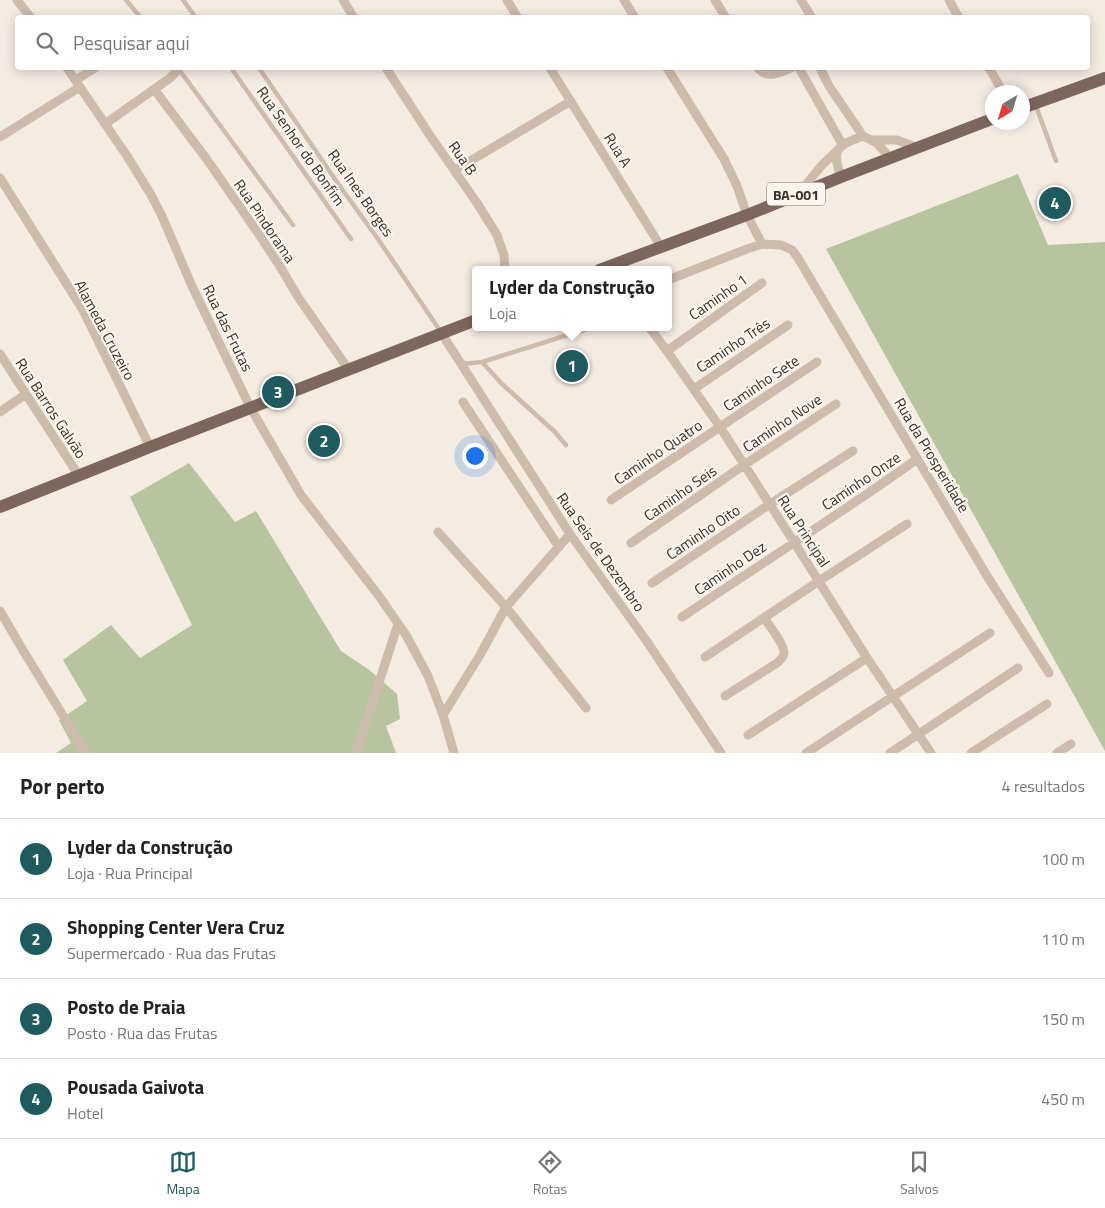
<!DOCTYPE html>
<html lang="pt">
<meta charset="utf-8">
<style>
:root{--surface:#fff;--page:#f2f2f2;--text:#222;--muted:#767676;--line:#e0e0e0;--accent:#1f5a5e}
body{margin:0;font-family:"Titillium Web",sans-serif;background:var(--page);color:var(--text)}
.compass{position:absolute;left:985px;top:85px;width:45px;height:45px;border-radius:50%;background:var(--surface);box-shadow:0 2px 12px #0003;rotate:218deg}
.you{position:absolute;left:474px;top:455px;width:18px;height:18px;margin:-12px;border:4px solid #fff;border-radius:50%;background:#1a73e8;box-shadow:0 0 0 8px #1a73e833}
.badge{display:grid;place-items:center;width:32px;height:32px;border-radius:50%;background:var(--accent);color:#fff;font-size:16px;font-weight:700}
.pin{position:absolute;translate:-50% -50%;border:2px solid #fff;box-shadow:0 1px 5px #0006}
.popup{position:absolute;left:472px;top:266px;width:200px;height:65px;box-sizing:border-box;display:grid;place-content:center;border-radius:5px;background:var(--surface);filter:drop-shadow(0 1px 4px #0005);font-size:16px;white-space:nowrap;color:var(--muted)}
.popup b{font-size:19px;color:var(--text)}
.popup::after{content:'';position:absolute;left:50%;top:100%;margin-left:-10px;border:10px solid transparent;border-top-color:var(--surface)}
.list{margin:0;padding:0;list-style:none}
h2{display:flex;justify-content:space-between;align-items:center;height:65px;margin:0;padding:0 20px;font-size:21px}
h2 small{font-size:16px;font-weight:400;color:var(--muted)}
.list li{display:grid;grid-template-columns:32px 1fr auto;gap:15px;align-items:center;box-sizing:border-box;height:80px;padding:0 20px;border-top:1px solid var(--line)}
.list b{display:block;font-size:19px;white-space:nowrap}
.list p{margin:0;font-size:16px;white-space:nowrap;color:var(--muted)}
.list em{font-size:16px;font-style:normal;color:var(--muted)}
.icon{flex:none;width:28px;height:28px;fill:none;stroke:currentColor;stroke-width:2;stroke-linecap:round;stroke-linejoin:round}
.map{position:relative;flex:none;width:1105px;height:753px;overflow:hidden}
.search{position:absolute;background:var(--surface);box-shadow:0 2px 12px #0003;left:15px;right:15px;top:15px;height:55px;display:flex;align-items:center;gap:12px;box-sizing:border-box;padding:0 18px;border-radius:5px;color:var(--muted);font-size:19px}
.sheet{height:385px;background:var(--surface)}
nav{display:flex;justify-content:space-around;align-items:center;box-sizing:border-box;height:70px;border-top:1px solid var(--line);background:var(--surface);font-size:14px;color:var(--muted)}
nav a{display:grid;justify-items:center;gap:2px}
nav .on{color:var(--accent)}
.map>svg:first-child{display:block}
.green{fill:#b8c4a0}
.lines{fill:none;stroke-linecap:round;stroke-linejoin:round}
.service{stroke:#cdbbac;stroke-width:4.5}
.minor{stroke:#cdbbac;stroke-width:9}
.primary{stroke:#7d675c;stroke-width:12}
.labels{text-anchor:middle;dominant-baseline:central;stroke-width:4.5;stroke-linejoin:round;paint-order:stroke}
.shield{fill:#fbf5ee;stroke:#756b66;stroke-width:1}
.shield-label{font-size:14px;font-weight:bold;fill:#3b302b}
.street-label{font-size:15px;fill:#3b302b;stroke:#fbf5ee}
</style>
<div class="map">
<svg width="1105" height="753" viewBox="0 0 1105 753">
<rect width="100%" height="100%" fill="#f4ebe1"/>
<!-- green -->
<path class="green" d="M 1018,174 L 1048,245 L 1105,242 L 1105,751 L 826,249 Z
M 189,463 L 235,522 L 256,511 L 341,651 L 368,669 L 397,694 L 400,719 L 386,726 L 396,753 L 56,753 L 71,743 L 59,720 L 87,701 L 63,660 L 111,625 L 140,658 L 192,625 L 130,497 Z"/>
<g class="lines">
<!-- service -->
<path class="service" d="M 126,0 L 141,18
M 183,0 L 196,18
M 178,68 L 293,225
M 231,68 L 351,239
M 259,68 L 339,185 L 378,239 L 441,332
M 1036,106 L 1056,161
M 482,362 L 501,383 L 555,432 L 566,445
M 462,364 L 482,362 L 593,327"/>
<!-- minor -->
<path class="minor" d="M 17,0 L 31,18
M 343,0 L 354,18
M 507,0 L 518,18
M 624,0 L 635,18
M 715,0 L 726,18
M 801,0 L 812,18
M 949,0 L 959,18
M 67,68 L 127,156 L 150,193 L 161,214 L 192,286 L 250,407 L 301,495 L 379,596 L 406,635 L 428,676 L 443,715 L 454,753
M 386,68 L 429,134 L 477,203 L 497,235 L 504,255 L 505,270
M 550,68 L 661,247
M 667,68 L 724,159 L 737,186 L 747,215 L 762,244
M 758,68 C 767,80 780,72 791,68
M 799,68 L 842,144
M 820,68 L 829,86 L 863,136
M 989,68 L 1003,92
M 76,80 L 95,68
M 154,89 L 208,161 L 258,233 L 281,268 L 298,297 L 349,370
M 105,124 L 170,78 L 176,72 L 177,68
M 0,137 L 80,87
M 872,140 L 897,140 L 918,148
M 455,170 L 571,101
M 841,177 C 831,148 837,146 863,136 L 877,143 L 890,158
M 0,178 L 83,310 L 150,447
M 799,193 L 822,165 L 838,150
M 668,280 L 747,249 L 762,244 L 781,245 L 792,250 L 798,258 L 987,576 L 1049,673
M 649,327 L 667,351 L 720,427 L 794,542 L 867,658 L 931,753
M 442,334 L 570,534 L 648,643 L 721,753
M 667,351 L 762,283
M 0,354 L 79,476
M 694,389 L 788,325
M 463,402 L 559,547
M 0,412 L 26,394
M 611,500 L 817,362
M 438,532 L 506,607 L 586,708
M 631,543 L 744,465 L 836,404
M 652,583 L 770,504 L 853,451
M 0,611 L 24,652 L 86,753
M 682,617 C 760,564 841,514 917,459
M 705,657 L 819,581 L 907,524
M 725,696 L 777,663 C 780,660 784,657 784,653 C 785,646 769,625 764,618
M 443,715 L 480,655 L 506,607 L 570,534
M 748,735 L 867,658
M 356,753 L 398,624
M 806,753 L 990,633
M 890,753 L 1018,668
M 971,753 L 1047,704
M 1057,753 L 1071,744"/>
<!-- primary -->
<path class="primary" d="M 1022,108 L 1105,78
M 599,270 L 747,215 L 841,177 L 992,119
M 0,507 L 150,447 L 476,320"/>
</g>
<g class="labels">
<!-- shield labels -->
<rect class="shield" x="767" y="182.5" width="58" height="23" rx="4"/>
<g class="shield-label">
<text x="796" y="194">BA-001</text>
</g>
<!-- street labels -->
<g class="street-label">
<text transform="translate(301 146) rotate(55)">Rua Senhor do Bonfim</text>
<text transform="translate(618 150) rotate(58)">Rua A</text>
<text transform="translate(463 158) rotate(55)">Rua B</text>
<text transform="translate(361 193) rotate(55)">Rua Ines Borges</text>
<text transform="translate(265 221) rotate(56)">Rua Pindorama</text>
<text transform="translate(718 297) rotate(-35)">Caminho 1</text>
<text transform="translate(228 328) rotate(64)">Rua das Frutas</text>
<text transform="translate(105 330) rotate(62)">Alameda Cruzeiro</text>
<text transform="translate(733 345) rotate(-34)">Caminho Três</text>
<text transform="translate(761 383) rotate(-34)">Caminho Sete</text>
<text transform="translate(51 408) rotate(57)">Rua Barros Galvão</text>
<text transform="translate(782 423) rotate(-34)">Caminho Nove</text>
<text transform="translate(658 452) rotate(-34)">Caminho Quatro</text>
<text transform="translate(932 455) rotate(59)">Rua da Prosperidade</text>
<text transform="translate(861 481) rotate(-34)">Caminho Onze</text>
<text transform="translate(680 493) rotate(-35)">Caminho Seis</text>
<text transform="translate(804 531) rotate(57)">Rua Principal</text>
<text transform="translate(703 532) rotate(-34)">Caminho Oito</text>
<text transform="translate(601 552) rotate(55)">Rua Seis de Dezembro</text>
<text transform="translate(730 568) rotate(-34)">Caminho Dez</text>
</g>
</g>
</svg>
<svg class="compass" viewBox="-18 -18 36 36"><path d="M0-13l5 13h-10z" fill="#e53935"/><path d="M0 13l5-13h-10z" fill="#767676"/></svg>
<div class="you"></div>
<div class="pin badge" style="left:572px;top:366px">1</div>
<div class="popup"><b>Lyder da Construção</b>Loja</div>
<div class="pin badge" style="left:324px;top:441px">2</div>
<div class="pin badge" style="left:278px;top:392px">3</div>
<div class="pin badge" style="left:1055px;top:203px">4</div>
<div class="search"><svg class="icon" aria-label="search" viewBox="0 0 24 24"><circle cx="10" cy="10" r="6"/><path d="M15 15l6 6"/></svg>Pesquisar aqui</div>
</div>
<section class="sheet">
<h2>Por perto<small>4 resultados</small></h2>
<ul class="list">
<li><span class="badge">1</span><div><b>Lyder da Construção</b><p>Loja · Rua Principal</p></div><em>100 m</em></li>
<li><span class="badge">2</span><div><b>Shopping Center Vera Cruz</b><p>Supermercado · Rua das Frutas</p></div><em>110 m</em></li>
<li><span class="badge">3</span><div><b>Posto de Praia</b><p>Posto · Rua das Frutas</p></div><em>150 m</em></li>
<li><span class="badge">4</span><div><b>Pousada Gaivota</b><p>Hotel</p></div><em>450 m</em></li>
</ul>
</section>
<nav>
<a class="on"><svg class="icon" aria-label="map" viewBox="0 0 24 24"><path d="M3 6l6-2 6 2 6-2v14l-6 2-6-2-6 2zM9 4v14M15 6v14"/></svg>Mapa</a>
<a><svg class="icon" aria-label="directions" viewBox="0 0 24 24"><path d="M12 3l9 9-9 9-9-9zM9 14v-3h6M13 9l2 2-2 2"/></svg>Rotas</a>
<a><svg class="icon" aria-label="saved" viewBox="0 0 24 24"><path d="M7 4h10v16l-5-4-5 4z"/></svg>Salvos</a>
</nav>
